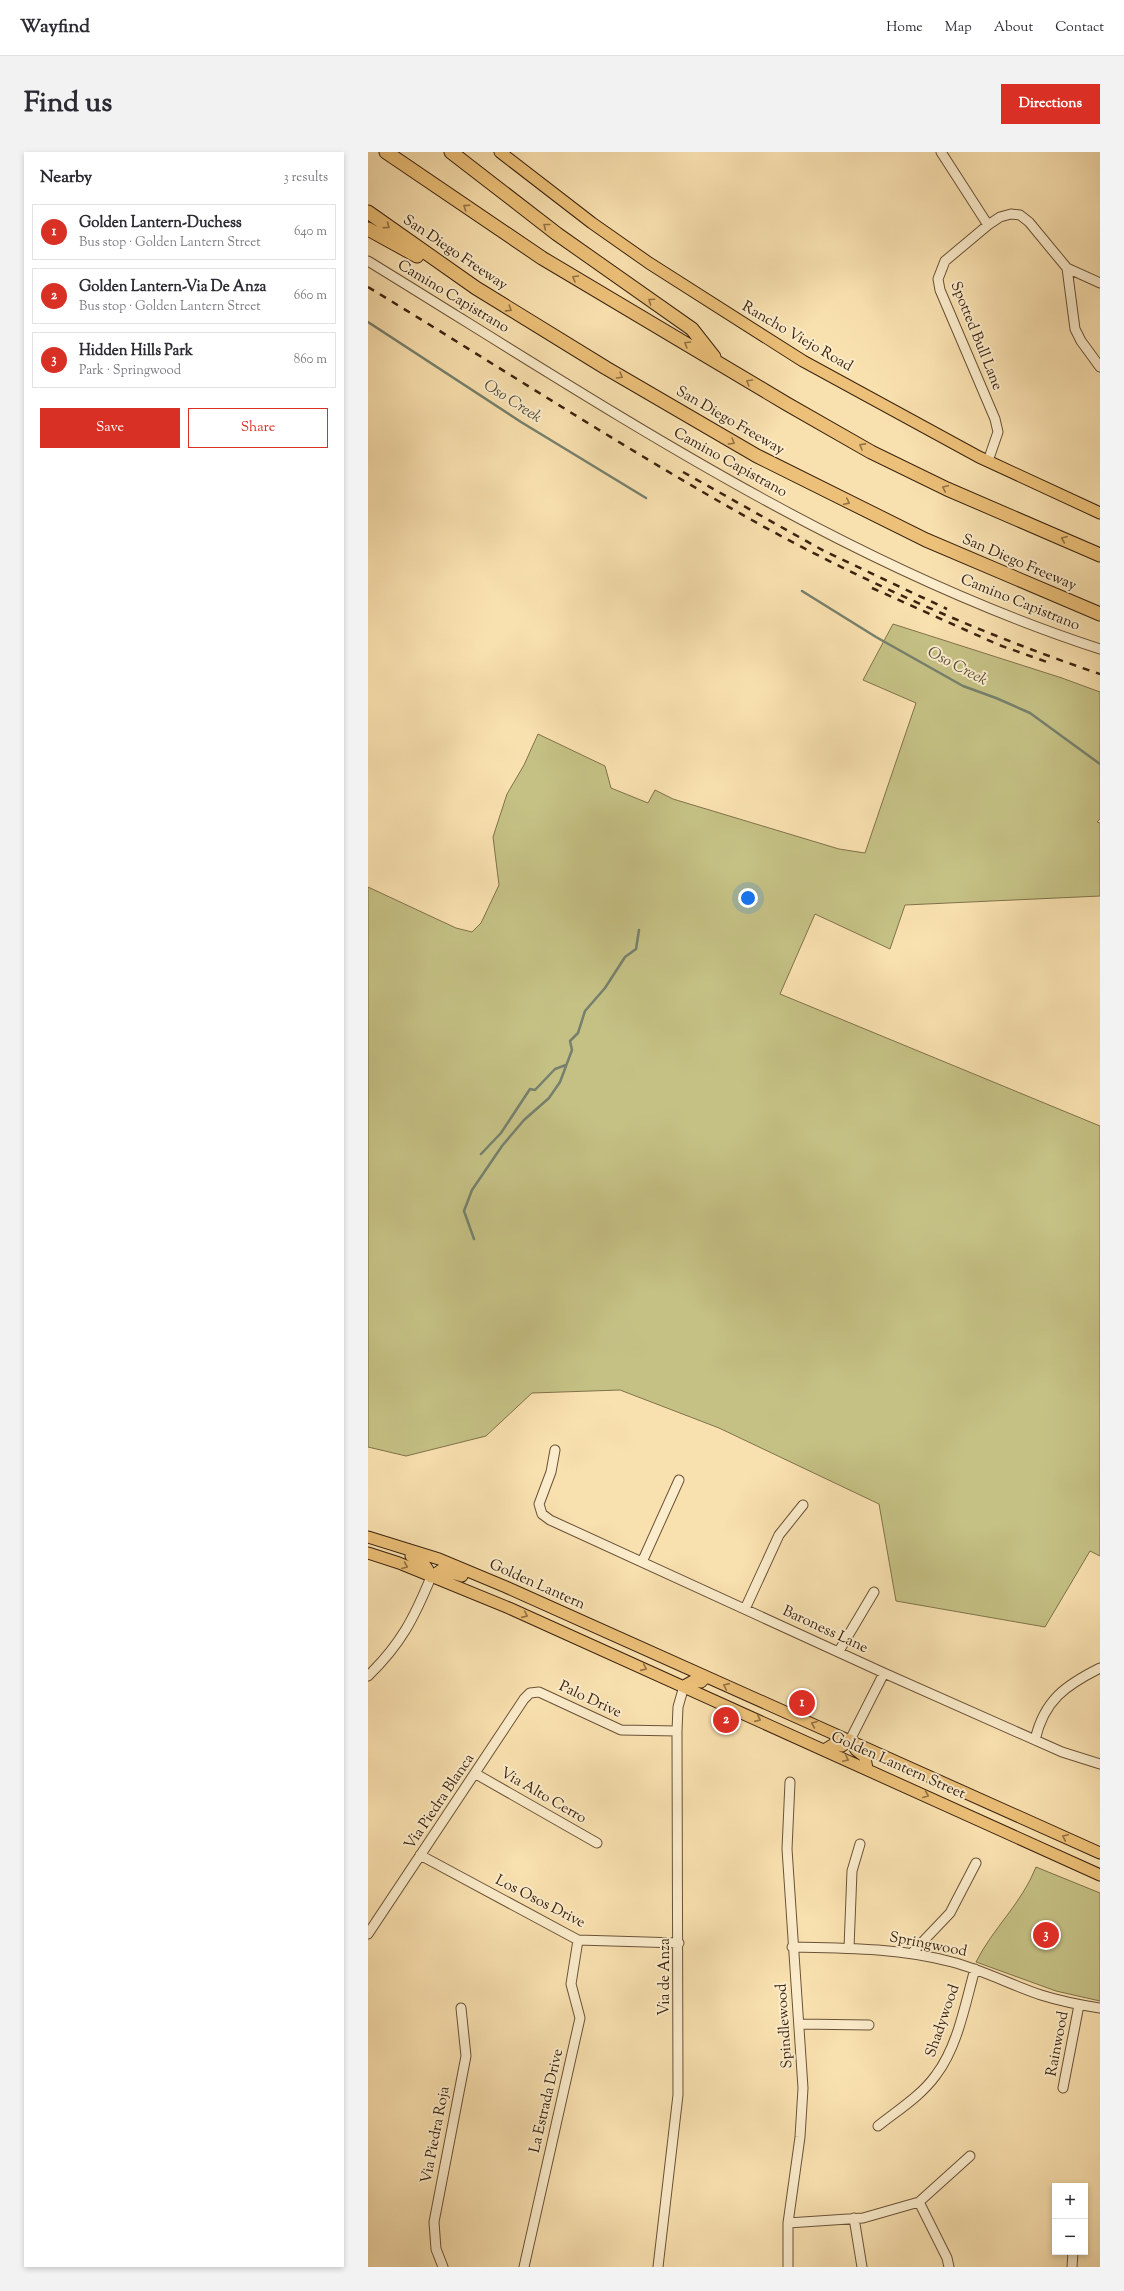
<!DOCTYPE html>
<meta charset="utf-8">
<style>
:root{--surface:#fff;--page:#f2f2f3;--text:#2b2b33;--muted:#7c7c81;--line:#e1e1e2;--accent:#d93025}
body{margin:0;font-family:"Sorts Mill Goudy",serif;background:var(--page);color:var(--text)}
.controls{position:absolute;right:12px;bottom:12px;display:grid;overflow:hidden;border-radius:0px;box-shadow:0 2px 6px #0003}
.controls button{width:36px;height:36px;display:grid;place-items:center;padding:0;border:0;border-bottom:1px solid var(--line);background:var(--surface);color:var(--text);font:20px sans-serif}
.you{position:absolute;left:380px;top:746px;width:14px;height:14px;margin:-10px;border:3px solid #fff;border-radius:50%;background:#1a73e8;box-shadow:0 0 0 6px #1a73e833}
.badge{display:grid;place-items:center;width:26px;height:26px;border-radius:50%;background:var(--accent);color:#fff;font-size:13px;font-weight:700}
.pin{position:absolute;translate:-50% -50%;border:2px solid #fff;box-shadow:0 1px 4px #0006}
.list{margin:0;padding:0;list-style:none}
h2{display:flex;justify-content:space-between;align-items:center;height:52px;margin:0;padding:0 16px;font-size:17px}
h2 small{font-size:13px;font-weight:400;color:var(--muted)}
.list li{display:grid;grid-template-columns:26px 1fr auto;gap:12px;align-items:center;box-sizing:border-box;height:56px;margin:0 8px 8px;padding:0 8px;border:1px solid var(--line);border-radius:0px}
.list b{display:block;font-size:15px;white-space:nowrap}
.list p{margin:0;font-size:13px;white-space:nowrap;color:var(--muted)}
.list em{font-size:13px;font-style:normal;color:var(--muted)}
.actions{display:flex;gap:8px;padding:12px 16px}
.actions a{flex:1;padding:9px 0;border:1px solid var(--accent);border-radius:0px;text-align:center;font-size:14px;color:var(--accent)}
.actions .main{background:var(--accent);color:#fff}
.map{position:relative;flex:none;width:732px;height:2115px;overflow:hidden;border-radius:0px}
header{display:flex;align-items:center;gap:24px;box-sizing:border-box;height:56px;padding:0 20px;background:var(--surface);border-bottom:1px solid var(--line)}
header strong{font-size:19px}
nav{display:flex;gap:22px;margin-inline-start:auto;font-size:14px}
.intro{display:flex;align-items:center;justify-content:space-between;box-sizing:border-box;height:96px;padding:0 24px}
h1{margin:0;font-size:28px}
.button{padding:10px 18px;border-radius:0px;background:var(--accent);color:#fff;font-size:14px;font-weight:700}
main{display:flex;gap:24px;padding:0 24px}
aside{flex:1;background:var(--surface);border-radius:0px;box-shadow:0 2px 6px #0003}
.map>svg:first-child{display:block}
.green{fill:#c5c185;stroke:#80724a}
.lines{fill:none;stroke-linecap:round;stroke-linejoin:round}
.stream{stroke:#76806d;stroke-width:2.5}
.minor-casing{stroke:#6a5238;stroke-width:11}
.major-casing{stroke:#3b2310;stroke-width:13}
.highway-casing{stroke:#3b2310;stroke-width:15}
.minor{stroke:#fbeccb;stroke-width:9}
.major{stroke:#ecc078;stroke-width:11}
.highway{stroke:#ecc078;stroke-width:13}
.rail{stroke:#3b2310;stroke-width:2.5;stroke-dasharray:7 7;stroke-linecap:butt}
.oneway{stroke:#947244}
.labels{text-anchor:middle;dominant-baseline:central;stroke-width:4;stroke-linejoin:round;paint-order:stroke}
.street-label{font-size:15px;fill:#3b2310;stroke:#fbeccb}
.water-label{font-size:16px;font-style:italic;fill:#59523e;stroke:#fbeccb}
</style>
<header>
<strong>Wayfind</strong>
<nav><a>Home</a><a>Map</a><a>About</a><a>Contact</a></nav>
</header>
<div class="intro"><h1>Find us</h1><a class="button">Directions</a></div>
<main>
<aside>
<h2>Nearby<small>3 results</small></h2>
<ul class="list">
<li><span class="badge">1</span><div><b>Golden Lantern-Duchess</b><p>Bus stop · Golden Lantern Street</p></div><em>640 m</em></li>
<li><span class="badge">2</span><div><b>Golden Lantern-Via De Anza</b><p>Bus stop · Golden Lantern Street</p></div><em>660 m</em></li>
<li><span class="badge">3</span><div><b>Hidden Hills Park</b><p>Park · Springwood</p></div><em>860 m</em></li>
</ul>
<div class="actions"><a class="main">Save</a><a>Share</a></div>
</aside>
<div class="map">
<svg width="732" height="2115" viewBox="0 0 732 2115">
<rect width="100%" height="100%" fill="#f9e1af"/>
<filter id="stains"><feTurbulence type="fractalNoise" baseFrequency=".005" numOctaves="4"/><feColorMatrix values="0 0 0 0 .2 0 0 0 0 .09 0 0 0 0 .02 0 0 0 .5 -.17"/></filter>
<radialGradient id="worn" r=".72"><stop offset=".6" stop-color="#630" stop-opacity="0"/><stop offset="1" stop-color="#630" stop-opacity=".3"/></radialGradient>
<!-- green -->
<path class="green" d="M 525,472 L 694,526 L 732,540 L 732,667 L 729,670 L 732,671 L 732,744 L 537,753 L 522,797 L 447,762 L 412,842 L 732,974 L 732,1404 L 722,1399 L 677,1475 L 528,1449 L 511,1352 L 351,1276 L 252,1238 L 164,1241 L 118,1284 L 38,1304 L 0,1295 L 0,735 L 88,776 L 104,780 L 113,771 L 131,733 L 125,685 L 139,642 L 156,613 L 170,582 L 237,614 L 243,636 L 280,651 L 287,638 L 305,647 L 471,697 L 497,701 L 548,551 L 495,528 Z
M 668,1715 L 732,1741 L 732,1849 L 688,1839 L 608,1810 C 625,1776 654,1751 668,1715 Z"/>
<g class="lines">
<!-- stream -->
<path class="stream" d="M 0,170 L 153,270 L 278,346
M 434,439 L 508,485 L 595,534 L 628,546 L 662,561 L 732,612
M 113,1002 L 133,981 L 162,937 L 167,938 L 187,917 L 198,913
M 106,1087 L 96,1059 L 104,1038 L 134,994 L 156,968 L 181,946 L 192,930 L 204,898 L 202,889 L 210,881 L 217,859 L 237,836 L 257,805 L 268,797 L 271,778"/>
<defs>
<path id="minor" d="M 573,0 L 620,73
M 0,109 C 235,253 468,411 732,497
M 699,116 L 707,177 L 713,189 L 732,215
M 620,309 L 630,280 L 627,267 L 572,138 L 570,127 L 577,109 L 620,73 L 632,65 L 643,62 L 652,63 L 661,70 L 699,116 L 732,131
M 187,1298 L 183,1320 L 171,1352 L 174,1362 L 182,1368 L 516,1521 L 694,1600 L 732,1612
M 274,1410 L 311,1328
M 377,1457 L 411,1383 L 435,1353
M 471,1499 L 506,1440
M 0,1524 C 33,1492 46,1466 63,1425
M 482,1588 L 516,1521
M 667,1588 C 676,1548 698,1533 732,1516
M 108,1622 L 229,1691
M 52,1703 L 210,1788 L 311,1791
M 0,1782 L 156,1547 L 162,1541 L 171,1540 L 253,1578 L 309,1579
M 424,1795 C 477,1796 532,1796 584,1810 C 615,1818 643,1833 673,1843 C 692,1849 712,1853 732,1856
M 481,1796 L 484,1719 L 492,1692
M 544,1801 L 582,1761 L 608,1711
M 431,1872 L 501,1873
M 695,1936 L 711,1853
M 510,1974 C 530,1958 553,1944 568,1923 C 590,1894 597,1852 607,1817
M 551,2050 L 579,2106 L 581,2115
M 486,2066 L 494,2115
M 420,2071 L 495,2066 L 551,2050 L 602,2004
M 75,2115 L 68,2097 L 66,2070 L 98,1904 L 93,1856
M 156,2115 L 212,1866 L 203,1832 L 210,1788
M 290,2115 L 310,1943 L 309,1579 L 310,1555 L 316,1534
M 420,2115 L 420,2071 L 432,1985 L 435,1936 L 419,1697 L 422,1630
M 704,2115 L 705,2100"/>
<path id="major" d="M 132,0 L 224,71 L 281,111 L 435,209 L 611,305 L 732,361
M 0,1385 L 71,1407 L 138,1435 L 732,1701
M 0,1401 L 31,1411 L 141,1456 L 732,1723
M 43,1404 C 54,1409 59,1413 63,1425 L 73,1418 L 94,1424
M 316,1534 L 325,1529 L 333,1530 L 338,1525
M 482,1588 L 488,1598 L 497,1605 L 499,1617
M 456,1598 L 466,1592 L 474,1594 L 482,1588"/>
<path id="highway" d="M 18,0 L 174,106 L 419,252 L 503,300 L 579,337 L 732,403
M 83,0 L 189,82 L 324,177 L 346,205
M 0,60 L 108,136 L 238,216 L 389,304 L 558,388 L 732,462
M 0,77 L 49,104"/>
</defs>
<!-- minor casing -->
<use href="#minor" class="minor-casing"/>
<!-- major casing -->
<use href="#major" class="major-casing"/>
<!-- highway casing -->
<use href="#highway" class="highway-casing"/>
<!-- minor -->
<use href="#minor" class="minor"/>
<!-- major -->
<use href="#major" class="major"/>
<!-- highway -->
<use href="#highway" class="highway"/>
<!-- rail -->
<path class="rail" d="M 0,135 C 127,212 252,294 382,367 C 493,429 611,481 732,522
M 315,320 L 456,399 L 579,457
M 504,436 L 631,493 L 679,510"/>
</g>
<!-- one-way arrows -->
<defs><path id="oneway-chevron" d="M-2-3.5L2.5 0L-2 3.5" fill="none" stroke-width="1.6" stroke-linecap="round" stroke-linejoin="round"/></defs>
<g class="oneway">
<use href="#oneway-chevron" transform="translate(98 55) rotate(-146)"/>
<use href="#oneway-chevron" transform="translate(19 74) rotate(36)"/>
<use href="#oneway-chevron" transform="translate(178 74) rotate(-142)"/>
<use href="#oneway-chevron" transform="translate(207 126) rotate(-150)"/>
<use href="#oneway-chevron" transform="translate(283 149) rotate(-145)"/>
<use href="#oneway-chevron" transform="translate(141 157) rotate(32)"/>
<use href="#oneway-chevron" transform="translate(319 192) rotate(-149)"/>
<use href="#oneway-chevron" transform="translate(252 224) rotate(30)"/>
<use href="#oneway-chevron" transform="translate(381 230) rotate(-149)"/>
<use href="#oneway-chevron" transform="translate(364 290) rotate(30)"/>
<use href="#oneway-chevron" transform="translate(494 294) rotate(-151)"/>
<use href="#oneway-chevron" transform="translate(577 336) rotate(-155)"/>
<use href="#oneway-chevron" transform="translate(479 350) rotate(26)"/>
<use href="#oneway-chevron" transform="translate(696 387) rotate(-157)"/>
<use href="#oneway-chevron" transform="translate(37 1414) rotate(22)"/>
<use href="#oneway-chevron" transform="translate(157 1463) rotate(24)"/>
<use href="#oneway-chevron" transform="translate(276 1516) rotate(24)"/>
<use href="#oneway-chevron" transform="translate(358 1534) rotate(-156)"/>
<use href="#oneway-chevron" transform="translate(390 1567) rotate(24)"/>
<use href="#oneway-chevron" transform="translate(446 1572) rotate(-157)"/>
<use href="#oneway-chevron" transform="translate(478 1607) rotate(25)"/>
<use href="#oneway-chevron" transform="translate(558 1643) rotate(23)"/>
<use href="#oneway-chevron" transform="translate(697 1685) rotate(-155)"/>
</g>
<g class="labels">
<!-- street labels -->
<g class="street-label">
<text transform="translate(87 101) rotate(34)">San Diego Freeway</text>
<text transform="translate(85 145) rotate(31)">Camino Capistrano</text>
<text transform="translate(608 184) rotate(68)">Spotted Bull Lane</text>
<text transform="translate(429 185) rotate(30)">Rancho Viejo Road</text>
<text transform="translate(362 269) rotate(30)">San Diego Freeway</text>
<text transform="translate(362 311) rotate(29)">Camino Capistrano</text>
<text transform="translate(651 411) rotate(23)">San Diego Freeway</text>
<text transform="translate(652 451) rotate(22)">Camino Capistrano</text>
<text transform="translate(169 1433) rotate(24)">Golden Lantern</text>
<text transform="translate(457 1478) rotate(25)">Baroness Lane</text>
<text transform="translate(222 1548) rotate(25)">Palo Drive</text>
<text transform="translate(530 1614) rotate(24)">Golden Lantern Street</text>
<text transform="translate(175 1644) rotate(30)">Via Alto Cerro</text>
<text transform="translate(72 1650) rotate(-56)">Via Piedra Blanca</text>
<text transform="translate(172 1750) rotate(27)">Los Osos Drive</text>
<text transform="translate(560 1793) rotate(11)">Springwood</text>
<text transform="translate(297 1825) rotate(-90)">Via de Anza</text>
<text transform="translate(575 1869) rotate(-71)">Shadywood</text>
<text transform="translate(417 1874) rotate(-94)">Spindlewood</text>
<text transform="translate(690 1892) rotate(-79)">Rainwood</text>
<text transform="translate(179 1949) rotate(-77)">La Estrada Drive</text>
<text transform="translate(68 1983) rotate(-79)">Via Piedra Roja</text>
</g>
<!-- water labels -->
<g class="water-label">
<text transform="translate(144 250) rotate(33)">Oso Creek</text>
<text transform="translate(589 515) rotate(28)">Oso Creek</text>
</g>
</g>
<rect width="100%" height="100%" filter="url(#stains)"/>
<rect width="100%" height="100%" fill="url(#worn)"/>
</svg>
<div class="controls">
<button>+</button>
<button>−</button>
</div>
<div class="you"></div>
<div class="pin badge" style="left:434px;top:1551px">1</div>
<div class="pin badge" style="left:358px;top:1568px">2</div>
<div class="pin badge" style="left:678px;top:1783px">3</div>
</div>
</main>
